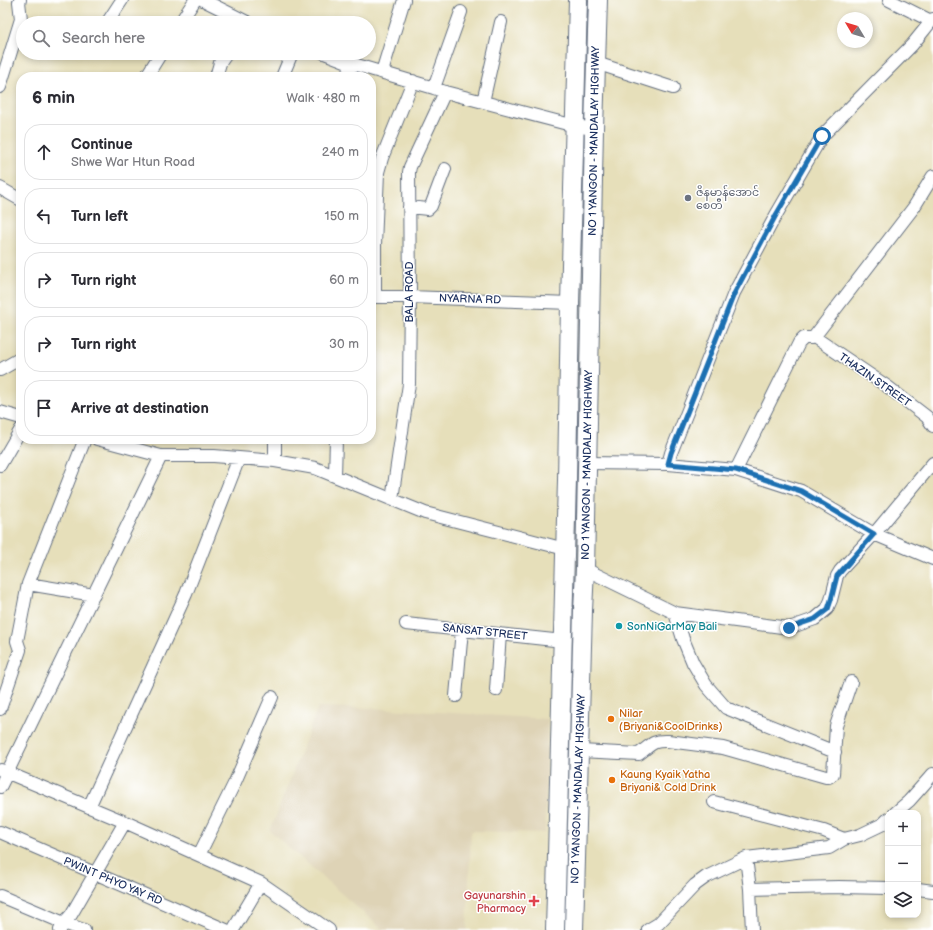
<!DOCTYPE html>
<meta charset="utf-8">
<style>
:root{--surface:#fff;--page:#f2f2f3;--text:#2b2b33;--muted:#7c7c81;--line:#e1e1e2}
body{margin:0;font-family:"Balsamiq Sans","Noto Sans Myanmar",sans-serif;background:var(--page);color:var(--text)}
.controls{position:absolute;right:12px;bottom:12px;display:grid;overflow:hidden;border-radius:8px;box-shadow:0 2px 6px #0003}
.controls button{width:36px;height:36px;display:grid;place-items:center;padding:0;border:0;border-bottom:1px solid var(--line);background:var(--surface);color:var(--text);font:20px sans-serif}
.compass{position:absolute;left:837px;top:12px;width:36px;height:36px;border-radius:50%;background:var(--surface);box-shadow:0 2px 6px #0003;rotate:308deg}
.stop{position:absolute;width:12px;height:12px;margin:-9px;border:3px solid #1f6fb2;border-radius:50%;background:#fff}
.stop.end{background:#1f6fb2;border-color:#fff;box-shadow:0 1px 4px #0008}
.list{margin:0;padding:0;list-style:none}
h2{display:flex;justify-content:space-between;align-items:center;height:52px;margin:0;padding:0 16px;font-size:17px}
h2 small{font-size:13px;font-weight:400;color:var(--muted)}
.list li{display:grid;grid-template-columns:26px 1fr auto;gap:12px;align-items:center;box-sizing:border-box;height:56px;margin:0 8px 8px;padding:0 8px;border:1px solid var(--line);border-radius:16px}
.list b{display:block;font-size:15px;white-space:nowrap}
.list p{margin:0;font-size:13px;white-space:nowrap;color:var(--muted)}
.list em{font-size:13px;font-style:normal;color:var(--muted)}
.icon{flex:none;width:22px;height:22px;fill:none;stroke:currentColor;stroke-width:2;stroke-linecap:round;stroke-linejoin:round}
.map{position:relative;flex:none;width:933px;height:930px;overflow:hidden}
.search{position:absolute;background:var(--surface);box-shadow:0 2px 6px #0003;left:16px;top:16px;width:360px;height:44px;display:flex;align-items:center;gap:10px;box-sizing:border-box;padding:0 14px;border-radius:22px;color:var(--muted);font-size:15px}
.panel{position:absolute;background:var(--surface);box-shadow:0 2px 6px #0003;left:16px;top:72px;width:360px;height:372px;border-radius:16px}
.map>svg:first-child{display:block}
.built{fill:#ded3b6}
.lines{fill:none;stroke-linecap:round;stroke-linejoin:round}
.minor-casing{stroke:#626d7e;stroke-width:14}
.highway-casing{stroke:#626d7e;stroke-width:20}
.minor{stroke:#fff;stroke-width:12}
.highway{stroke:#fff;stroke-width:18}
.route{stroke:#1f6fb2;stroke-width:5}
.worship-dot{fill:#6b7280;stroke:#fff;stroke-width:1.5}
.culture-dot{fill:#0f9aa8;stroke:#fff;stroke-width:1.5}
.food-dot{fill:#e8710a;stroke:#fff;stroke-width:1.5}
.health-dot{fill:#e0444e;stroke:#fff;stroke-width:1.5}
.labels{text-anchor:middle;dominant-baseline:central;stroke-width:3;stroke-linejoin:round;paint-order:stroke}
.street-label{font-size:11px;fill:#1b2f5e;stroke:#fff}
.worship-label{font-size:11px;fill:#5b616d;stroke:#fff;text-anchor:start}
.culture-label{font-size:11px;fill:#0d838f;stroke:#fff;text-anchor:start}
.food-label{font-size:11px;fill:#c56008;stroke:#fff;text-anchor:start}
.health-label{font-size:11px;fill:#be3a42;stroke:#fff;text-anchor:end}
</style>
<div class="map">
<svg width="933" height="930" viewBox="0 0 933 930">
<rect width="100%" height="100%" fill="#fff"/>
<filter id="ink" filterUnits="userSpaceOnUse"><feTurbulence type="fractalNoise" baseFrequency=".025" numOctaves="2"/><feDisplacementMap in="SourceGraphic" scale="8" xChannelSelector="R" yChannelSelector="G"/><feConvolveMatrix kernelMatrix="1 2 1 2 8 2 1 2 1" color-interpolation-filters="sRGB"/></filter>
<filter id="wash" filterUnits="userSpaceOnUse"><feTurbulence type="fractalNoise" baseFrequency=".012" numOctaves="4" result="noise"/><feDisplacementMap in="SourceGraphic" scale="16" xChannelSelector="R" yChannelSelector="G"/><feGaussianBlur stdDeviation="0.9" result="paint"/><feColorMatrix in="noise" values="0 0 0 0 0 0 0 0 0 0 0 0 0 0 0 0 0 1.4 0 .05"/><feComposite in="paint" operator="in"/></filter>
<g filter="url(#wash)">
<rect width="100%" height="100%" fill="#e6dfba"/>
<!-- built -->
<path class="built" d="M 318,707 L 373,708 L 548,719 L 545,833 L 471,831 L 467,930 L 383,930 L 270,831 Z"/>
</g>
<g filter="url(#ink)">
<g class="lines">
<defs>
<path id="minor" d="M 203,0 L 249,23
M 889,0 L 931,21
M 107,23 L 122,0
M 180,23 L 195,0
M 324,53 L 350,63 L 434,88 L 445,92 L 575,126 L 594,129
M 596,63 L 673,88
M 382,72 L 404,0
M 146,77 L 161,53
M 216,77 L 220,63 L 227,53
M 282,77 L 292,53
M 349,77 L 350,63
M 0,87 L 21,19 L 19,2 L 20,0
M 434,88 L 461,12
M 483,102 L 501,22
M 0,188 L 21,200
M 409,207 L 428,209 L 431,206 L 445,169
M 371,297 L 410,297 L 570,303
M 375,297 L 375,245 L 378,172 L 382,158 L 413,81
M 814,337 L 888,387 L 927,417 L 933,426
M 0,370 L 21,358
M 0,412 L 21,418
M 97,439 L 161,456 L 214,456 L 275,461 L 315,468 L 425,513 L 565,549
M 275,461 L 275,439
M 587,463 L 668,464 L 736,470 L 801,491 L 874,534 L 933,559
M 668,464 L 671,453 L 734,293 L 776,215 L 822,136 L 912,45 L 933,19
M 0,465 L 21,429
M 736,470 L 799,343 L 804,338 L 811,338 L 814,337 L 914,207 L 933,176
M 335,476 L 336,439
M 392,499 L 409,384 L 410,297 L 409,172 L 410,167 L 445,92
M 585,569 L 675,613 L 789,628 L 815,619 L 827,609 L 831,600 L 837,576 L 840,571 L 874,534 L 933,463
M 28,584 L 94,595
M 675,613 L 683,639 L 693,663 L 706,685 L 726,708 L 835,752
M 406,624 L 563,641
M 496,690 L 500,634
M 456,696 L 462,630
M 0,709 L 20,650 L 17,641 L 28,584 L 85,439
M 580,751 L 639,754 C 651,745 652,740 668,741 L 723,748 L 826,777 L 829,777 L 833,774 L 836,726 L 851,682
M 1,770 L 125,822 L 261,883 L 329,930
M 0,787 L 7,773 L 161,456
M 714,802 L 824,831 L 844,839
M 89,807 L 186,594 L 239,458
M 895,813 L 909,801 L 933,774
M 0,832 L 226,930
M 199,855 L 235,782 L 272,697
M 746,858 L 750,889 L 752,930
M 750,889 L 839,887 L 888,888
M 918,889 L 933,891
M 0,896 L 64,923 L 84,930
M 60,930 L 64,923 L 71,915 L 125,822
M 233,930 L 261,883
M 648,930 L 658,924 L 695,885 L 706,877 L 746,858 L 829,848 L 844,839 L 860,835 L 883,824 L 888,819"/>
<path id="highway" d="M 555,930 L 567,480 L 570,303 L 578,0
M 574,930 L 583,611 L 585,569 L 594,129 L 598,0"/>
</defs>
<!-- minor casing -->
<use href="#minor" class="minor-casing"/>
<!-- highway casing -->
<use href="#highway" class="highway-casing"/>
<!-- minor -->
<use href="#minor" class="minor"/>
<!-- highway -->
<use href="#highway" class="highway"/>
</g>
</g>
<g class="lines" filter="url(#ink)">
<!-- route -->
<path class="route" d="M 789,628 L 815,619 L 828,609 L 831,600 L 837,576 L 874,534 L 801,491 L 736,470 L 668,464 L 671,453 L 734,294 L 776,215 L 822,136"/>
</g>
<!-- markers -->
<circle class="worship-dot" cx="688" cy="198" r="4"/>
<circle class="culture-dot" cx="619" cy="626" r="4"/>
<g class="food-dot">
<circle cx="611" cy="719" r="4"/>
<circle cx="612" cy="780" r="4"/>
</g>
<path class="health-dot" d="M532 895h4v4h4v4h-4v4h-4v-4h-4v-4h4z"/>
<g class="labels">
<!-- street labels -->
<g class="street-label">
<text transform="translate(594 141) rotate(-89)">NO 1 YANGON - MANDALAY HIGHWAY</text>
<text transform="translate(409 292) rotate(-90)">BALA ROAD</text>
<text transform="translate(470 299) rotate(2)">NYARNA RD</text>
<text transform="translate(875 380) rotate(35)">THAZIN STREET</text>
<text transform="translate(587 465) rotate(-89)">NO 1 YANGON - MANDALAY HIGHWAY</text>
<text transform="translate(485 632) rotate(6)">SANSAT STREET</text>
<text transform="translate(578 789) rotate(-88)">NO 1 YANGON - MANDALAY HIGHWAY</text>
<text transform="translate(113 881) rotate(23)">PWINT PHYO YAY RD</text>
</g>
<!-- worship labels -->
<g class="worship-label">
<text x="696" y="192">ဇိနမာန်အောင်<tspan x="696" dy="13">စေတီ</tspan></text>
</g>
<!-- culture labels -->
<g class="culture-label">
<text x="627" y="626">SonNiGarMay Bali</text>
</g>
<!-- food labels -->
<g class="food-label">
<text x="619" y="713">Nilar<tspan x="619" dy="13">(Briyani&amp;CoolDrinks)</tspan></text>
<text x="620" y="774">Kaung Kyaik Yatha<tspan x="620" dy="13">Briyani&amp; Cold Drink</tspan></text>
</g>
<!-- health labels -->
<g class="health-label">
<text x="526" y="895">Gayunarshin<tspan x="526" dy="13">Pharmacy</tspan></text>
</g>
</g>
</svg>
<div class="controls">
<button>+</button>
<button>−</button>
<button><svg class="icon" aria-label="layers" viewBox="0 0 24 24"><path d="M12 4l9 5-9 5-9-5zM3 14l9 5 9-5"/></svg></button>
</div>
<svg class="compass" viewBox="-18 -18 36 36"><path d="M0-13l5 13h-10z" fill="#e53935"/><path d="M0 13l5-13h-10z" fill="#7c7c81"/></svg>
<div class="stop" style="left:822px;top:136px"></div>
<div class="stop end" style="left:789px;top:628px"></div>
<div class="search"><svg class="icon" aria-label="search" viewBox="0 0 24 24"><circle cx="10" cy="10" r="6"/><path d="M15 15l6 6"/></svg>Search here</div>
<section class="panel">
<h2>6 min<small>Walk · 480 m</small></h2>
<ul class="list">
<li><svg class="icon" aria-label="ahead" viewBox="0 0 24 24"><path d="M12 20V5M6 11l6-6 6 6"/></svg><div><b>Continue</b><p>Shwe War Htun Road</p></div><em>240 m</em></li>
<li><svg class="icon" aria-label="left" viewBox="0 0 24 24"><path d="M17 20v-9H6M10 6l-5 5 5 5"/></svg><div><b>Turn left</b></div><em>150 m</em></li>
<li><svg class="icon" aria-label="right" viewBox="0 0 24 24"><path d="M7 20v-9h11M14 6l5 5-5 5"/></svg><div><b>Turn right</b></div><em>60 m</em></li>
<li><svg class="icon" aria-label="right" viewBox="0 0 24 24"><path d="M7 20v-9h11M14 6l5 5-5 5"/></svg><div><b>Turn right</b></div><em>30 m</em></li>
<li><svg class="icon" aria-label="arrive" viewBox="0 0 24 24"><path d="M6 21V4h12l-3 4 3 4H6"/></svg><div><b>Arrive at destination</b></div></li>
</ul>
</section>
</div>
